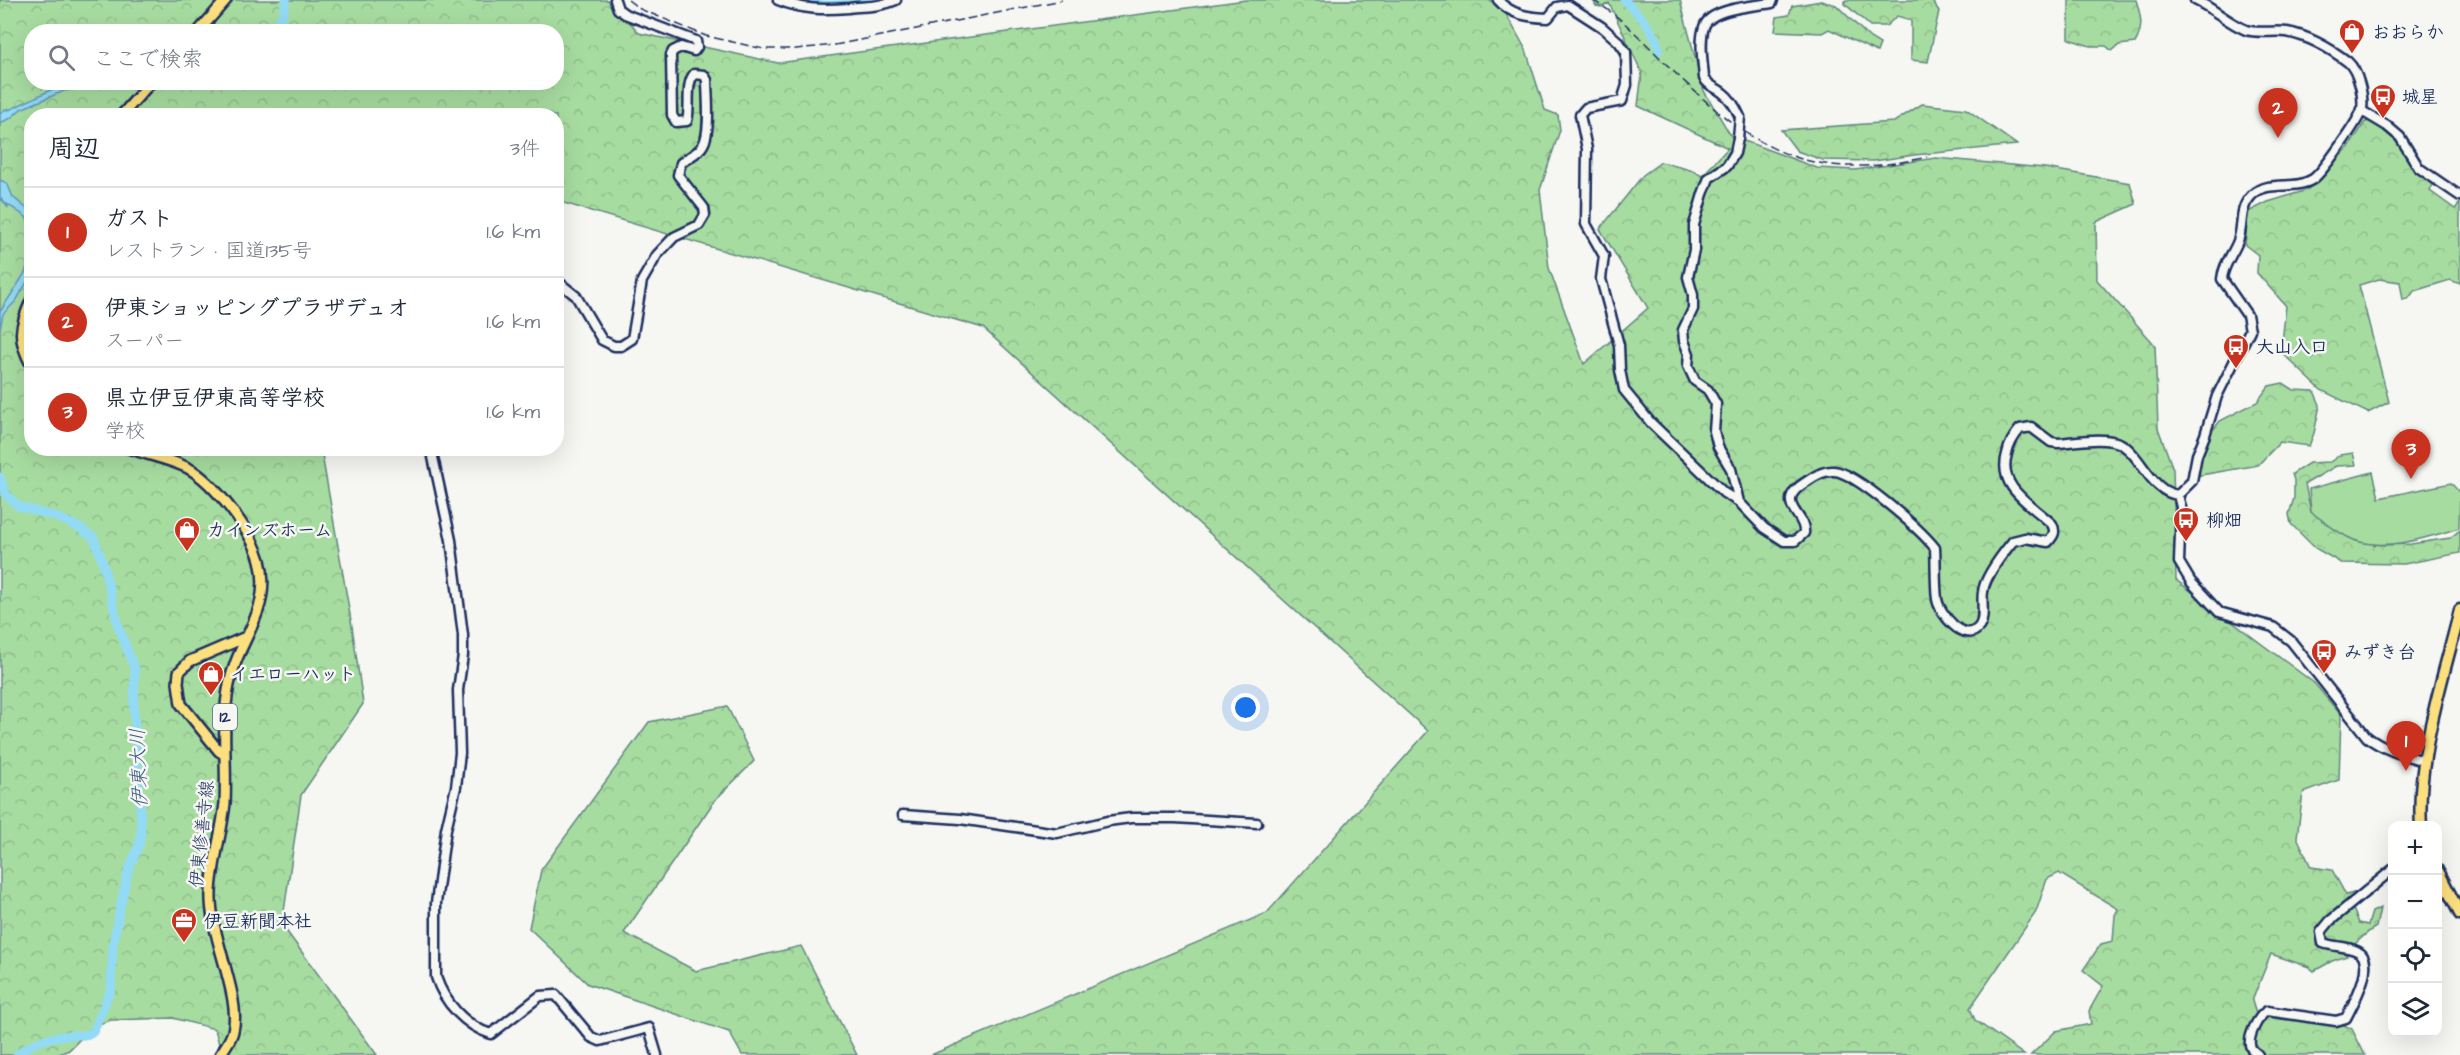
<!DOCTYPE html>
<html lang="ja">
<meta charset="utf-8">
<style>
:root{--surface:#fff;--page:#f6f6f7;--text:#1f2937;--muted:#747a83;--line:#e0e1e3;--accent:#c8321e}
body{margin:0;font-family:"Architects Daughter","Klee One",sans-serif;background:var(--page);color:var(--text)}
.controls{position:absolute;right:18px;bottom:18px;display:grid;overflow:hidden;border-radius:12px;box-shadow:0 6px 24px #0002}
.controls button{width:54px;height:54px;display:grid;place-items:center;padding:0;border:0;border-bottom:2px solid var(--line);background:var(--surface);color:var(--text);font:30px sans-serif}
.you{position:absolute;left:1246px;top:708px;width:21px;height:21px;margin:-15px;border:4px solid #fff;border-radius:50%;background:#1a73e8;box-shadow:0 0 0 9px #1a73e833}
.badge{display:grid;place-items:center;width:39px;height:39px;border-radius:50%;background:var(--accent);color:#fff;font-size:20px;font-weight:700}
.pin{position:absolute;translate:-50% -50px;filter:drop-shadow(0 2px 3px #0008)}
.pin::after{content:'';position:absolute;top:32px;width:21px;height:18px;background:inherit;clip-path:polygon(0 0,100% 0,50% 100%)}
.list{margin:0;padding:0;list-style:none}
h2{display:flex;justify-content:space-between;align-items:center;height:78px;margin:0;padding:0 24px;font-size:26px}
h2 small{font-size:20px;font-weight:400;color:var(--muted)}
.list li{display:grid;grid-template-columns:39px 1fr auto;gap:18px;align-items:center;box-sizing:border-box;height:90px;padding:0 24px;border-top:2px solid var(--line)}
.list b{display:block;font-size:22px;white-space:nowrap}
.list p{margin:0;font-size:20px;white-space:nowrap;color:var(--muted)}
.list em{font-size:20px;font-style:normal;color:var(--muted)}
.icon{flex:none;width:33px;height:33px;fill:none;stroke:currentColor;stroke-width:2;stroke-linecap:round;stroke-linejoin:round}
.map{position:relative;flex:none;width:2460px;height:1055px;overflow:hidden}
.search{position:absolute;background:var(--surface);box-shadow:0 6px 24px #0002;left:24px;top:24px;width:540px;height:66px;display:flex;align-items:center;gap:15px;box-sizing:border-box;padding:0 21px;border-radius:24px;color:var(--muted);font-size:22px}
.panel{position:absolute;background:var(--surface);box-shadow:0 6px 24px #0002;left:24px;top:108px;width:540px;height:348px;border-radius:24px}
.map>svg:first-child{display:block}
.forest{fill:url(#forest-crowns);stroke:#61867f;stroke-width:1.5;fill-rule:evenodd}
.pitch{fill:#a7dca0;stroke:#61867f;stroke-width:1.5}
.water{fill:#93daf5;stroke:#6396b9;stroke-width:1.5}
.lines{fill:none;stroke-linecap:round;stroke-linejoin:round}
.river{stroke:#93daf5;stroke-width:9}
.secondary-casing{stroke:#1b2f5e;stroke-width:13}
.primary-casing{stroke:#1b2f5e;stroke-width:14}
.highway-casing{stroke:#1b2f5e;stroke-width:15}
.secondary{stroke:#f6f6f2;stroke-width:8}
.primary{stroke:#fce080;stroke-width:9}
.highway{stroke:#fce080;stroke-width:10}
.rail{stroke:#1b2f5e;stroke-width:1.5;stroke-dasharray:9 4.5;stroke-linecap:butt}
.secondary-bridge-casing{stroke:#1b2f5e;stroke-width:13;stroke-linecap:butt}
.secondary-bridge{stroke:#f6f6f2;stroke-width:8}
.labels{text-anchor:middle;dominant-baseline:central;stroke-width:5;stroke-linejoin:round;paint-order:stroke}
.shield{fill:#f6f6f2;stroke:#5d6b8a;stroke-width:1.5}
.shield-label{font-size:16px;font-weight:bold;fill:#1b2f5e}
.poi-label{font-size:18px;font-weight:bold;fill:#1b2f5e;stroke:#f6f6f2;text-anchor:start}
.street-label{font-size:18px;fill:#1b2f5e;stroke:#f6f6f2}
.water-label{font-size:20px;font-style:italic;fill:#395a84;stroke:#f6f6f2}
</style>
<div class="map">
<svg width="2460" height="1055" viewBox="0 0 2460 1055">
<defs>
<pattern id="forest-crowns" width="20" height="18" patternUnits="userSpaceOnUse" patternTransform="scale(1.5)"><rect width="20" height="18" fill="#a7dca0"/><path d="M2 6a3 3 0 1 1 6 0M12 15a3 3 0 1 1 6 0" fill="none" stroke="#8fbd8c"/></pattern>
</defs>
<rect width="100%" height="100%" fill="#f6f6f2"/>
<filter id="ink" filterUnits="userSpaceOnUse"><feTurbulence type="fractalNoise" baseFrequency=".0167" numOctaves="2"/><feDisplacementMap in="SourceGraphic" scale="12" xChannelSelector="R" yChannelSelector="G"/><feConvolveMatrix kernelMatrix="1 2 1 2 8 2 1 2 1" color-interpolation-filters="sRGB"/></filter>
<g filter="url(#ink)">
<!-- forest -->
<path class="forest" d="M 0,0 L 611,0 L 639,33 L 778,63 L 1246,0 L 1488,0 L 1501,5 L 1526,50 L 1545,110 L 1558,115 L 1560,130 L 1540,190 L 1549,268 L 1584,364 L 1648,308 L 1600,229 L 1643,175 L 1661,162 L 1694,171 L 1702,176 L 1728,148 L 1638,106 L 1642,73 L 1609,3 L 1602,7 L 1596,6 L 1593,0 L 1680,0 L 1704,91 L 1731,136 L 1817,168 L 1855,170 L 1936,158 L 2045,168 L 2130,183 L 2136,204 L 2096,222 L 2097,280 L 2155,345 L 2158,428 L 2173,469 L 2176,580 L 2314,683 L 2341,715 L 2339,780 L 2303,793 L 2297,837 L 2311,867 L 2332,870 L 2346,895 L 2364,890 L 2350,902 L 2359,923 L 2368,925 L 2372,912 L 2380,908 L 2376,927 C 2361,935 2357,946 2343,951 L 2347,956 L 2332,961 L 2314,971 L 2309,967 L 2271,954 L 2252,1001 L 2258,1020 L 2256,1026 L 2262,1023 L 2267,1011 L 2336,1021 L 2352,1029 L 2365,1055 L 2031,1055 L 2056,1031 L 2091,1024 L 2089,1011 L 2103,986 L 2083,970 L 2101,944 L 2113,941 L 2115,915 L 2118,909 L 2059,873 L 2047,879 L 2036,912 L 1970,1008 L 1975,1020 L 2024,1055 L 931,1055 L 1267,913 L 1428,731 L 983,328 L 557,201 L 556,116 L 32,116 L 32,448 L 321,449 L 352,626 L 363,704 L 301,795 L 282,925 L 377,1055 L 222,1055 L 215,1029 L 173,1018 L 111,1020 L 93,1026 L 69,1050 L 57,1055 L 0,1055 ZM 32,32 L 556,32 L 556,82 L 32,82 Z
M 1846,0 L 1931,0 L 1939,11 L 1928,62 L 1911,60 L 1911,20 L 1897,16 L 1886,26 L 1870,26 L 1844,3 Z
M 2069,0 L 2136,0 C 2141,16 2144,28 2135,43 L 2119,45 L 2112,51 L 2106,46 L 2090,46 L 2069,39 Z
M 1821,1 L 1836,5 L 1870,38 L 1880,44 L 1877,52 L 1829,29 L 1822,33 L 1775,31 L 1777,17 L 1789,15 L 1792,6 Z
M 1922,104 L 1966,109 L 2017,145 L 1914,155 L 1874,161 L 1823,160 L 1797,151 L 1781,130 L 1894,122 Z
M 2372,121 L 2399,144 L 2417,171 L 2435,181 L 2430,191 L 2455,209 L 2460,203 L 2460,284 L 2450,280 L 2414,291 L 2409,298 L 2403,300 L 2400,282 L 2379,279 L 2359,285 L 2389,402 L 2368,413 L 2321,390 L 2281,352 L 2286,306 L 2257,273 L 2258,255 L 2245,245 L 2248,212 L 2268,202 L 2307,190 L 2349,147 L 2365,122 Z
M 2283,383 L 2294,390 L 2314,391 L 2320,405 L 2314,433 L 2309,446 L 2280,442 L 2258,465 L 2195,476 L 2204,441 L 2220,421 L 2257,402 L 2269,386 Z
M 2353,453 L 2356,465 L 2336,466 L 2305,484 L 2311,512 L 2356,541 L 2384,545 L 2411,544 L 2450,538 L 2460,530 L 2460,553 L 2404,564 L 2341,563 L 2315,548 L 2291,524 L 2289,514 L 2294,498 L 2294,480 L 2292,474 L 2309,463 L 2330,462 L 2340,455 Z
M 727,706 L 754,761 L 715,800 L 624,933 L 696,971 L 801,946 L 857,1055 L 742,1055 L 729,1032 L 588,984 L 529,928 L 541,870 L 649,722 Z"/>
<!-- pitch -->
<path class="pitch" d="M 2373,472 L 2379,498 L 2451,483 L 2460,493 L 2459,528 C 2429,537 2385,552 2354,540 C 2338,534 2324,521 2311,512 L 2309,489 Z"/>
<!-- water -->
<path class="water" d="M 76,83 L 185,83 L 171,86 L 134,89 L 101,86 L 64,91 L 21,109 L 11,118 L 0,123 L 0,113 L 8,108 L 9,110 L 59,86 Z
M 0,180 L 7,183 L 13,197 L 31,212 L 31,228 L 26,217 L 7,204 L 8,208 L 0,197 Z
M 31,253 L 31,275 L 16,301 L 3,314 L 0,329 L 0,312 L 25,273 Z"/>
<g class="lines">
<!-- river -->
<path class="river" d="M 792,0 C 818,9 847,3 874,3
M 1624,0 C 1637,12 1657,32 1659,50
M 272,32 L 283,14 L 286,0
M 0,477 L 6,494 L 18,506 L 56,517 L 80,528 L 94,538 L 103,563 L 118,625 L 135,670 L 134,710 L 141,824 L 140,842 L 128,872 L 121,903 L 113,944 L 111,989 L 93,1032 C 86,1036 83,1035 75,1035 C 53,1036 34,1040 17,1055"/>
<defs>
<path id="secondary" d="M 778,0 C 803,10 823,10 849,8 C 866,6 880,7 896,0
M 1498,0 C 1511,15 1528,17 1548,18 L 1557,7 L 1568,5 L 1602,27 L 1619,42 L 1626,52 L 1627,85 L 1622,101 L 1586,108 L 1580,115 L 1587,149 L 1586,224 L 1604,256 L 1601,279 L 1619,345 L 1620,370 L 1624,390 L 1651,423 L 1724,493 L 1739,502 L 1764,528 L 1784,541 L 1795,541 L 1804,533 C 1806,518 1786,509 1792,495 C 1795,488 1803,484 1809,480 C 1816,475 1824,470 1834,471 C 1855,472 1921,530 1935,548 C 1936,565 1935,582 1937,599 C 1939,613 1964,644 1978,628 C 1986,620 1981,602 1983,592 C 1984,578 2004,552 2013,541 L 2025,538 L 2048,542 C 2054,535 2056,532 2052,524 C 2031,504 1997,488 2007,454 C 2009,444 2013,437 2020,429 L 2031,427 L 2051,442 L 2058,443 C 2076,442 2102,436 2119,443 C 2141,453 2150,492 2178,495 L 2192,481 L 2197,455 L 2205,435 L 2217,396 L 2250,330 L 2247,315 L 2222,279 C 2223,265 2233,254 2238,241 C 2244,225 2238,209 2252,195 C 2268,179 2295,191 2313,179 C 2322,173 2360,119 2362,109 C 2364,96 2358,71 2348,62 C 2331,49 2308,36 2287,32 C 2274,30 2259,34 2246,30 C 2228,23 2213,8 2195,0
M 2362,111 L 2387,126 L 2400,137 L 2419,168 L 2460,196
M 1740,117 C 1736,108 1731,99 1723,93 C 1716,87 1709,87 1704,78 C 1703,63 1699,42 1704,27 C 1710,8 1754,6 1772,3 L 1773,0
M 1738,138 L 1735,153 L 1727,166 L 1709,178 L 1703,194 L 1694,225 L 1694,250 L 1688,277 L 1693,295 L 1693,309 L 1683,330 L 1684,341 L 1689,354 L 1688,366 L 1695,381 L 1708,390 L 1716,404 L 1714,431 L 1718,447 L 1731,469 L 1739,502
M 556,280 L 576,296 L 602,340 L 614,346 L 621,346 L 632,339 L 642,281 L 657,255 L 674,237 L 699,225 L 705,215 L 704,208 L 678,175 L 681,163 C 688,157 698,154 703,145 C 711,132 707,95 707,80 L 704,75 L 694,74 C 685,85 691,107 687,121 L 676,122 L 672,115 L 671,55 L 673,51 L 681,47 L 694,51 L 697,47 L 696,41 L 625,14 L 618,9 L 615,0
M 431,448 L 451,540 L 463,635 L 463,655 L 458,690 L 460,753 L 456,787 L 446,829 L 436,903 L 436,977 C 444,1002 465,1026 491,1034 L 540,996 L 556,995 L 591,1037 L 600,1041 L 649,1028 L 657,1055
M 2178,495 L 2181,507 L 2179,562 L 2191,582 L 2219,612 L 2273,627 L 2291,641 L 2367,737 C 2384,750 2404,755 2424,761
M 903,815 L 960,819 L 1057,833 L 1108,821 L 1131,818 L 1175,818 L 1257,823
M 2258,1055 C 2256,1053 2252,1050 2251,1048 C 2246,1038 2259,1015 2267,1011 L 2336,1021 L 2346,1018 C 2353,1004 2378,961 2357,951 C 2347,946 2334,947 2323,943 L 2321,932 L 2330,921 L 2392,870"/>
<path id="primary" d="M 198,32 L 226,0
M 121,116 L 151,82
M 32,299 C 19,327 17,339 32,366
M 128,448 C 148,455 170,459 188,468 C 214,482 252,532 260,560 C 273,612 238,638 229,685 C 221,724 227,764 225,803 C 222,833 212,863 211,893 C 209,936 242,996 233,1031 C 231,1040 225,1047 220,1055
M 225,755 L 219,751 L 181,704 L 178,683 L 179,672 L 190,661 L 246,637"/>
<path id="highway" d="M 2421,826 C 2416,758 2444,676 2460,610
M 2438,871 L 2460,914"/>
</defs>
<!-- secondary casing -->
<use href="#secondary" class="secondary-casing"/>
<!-- primary casing -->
<use href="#primary" class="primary-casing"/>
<!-- highway casing -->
<use href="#highway" class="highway-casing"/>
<!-- secondary -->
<use href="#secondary" class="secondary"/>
<!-- primary -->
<use href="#primary" class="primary"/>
<!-- highway -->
<use href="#highway" class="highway"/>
<!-- rail -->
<path class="rail" d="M 628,0 L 640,9 L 706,36 L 764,49 L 796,49 L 835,45 L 1062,0
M 1592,0 C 1620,15 1643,41 1665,63 C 1751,147 1803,185 1927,157"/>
<defs>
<path id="secondary-bridge" d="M 1738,138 L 1740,117"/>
</defs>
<!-- secondary-bridge casing -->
<use href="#secondary-bridge" class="secondary-bridge-casing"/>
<!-- secondary-bridge -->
<use href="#secondary-bridge" class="secondary-bridge"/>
</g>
</g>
<!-- icons -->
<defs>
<symbol id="shop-pin" viewBox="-11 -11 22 30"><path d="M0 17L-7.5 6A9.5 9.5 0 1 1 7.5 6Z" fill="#c8321e" stroke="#f6f6f2"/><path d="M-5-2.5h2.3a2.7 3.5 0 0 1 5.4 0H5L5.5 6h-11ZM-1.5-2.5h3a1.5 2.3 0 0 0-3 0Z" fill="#fff"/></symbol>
<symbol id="bus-pin" viewBox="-11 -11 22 30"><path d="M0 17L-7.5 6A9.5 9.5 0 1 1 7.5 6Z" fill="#c8321e" stroke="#f6f6f2"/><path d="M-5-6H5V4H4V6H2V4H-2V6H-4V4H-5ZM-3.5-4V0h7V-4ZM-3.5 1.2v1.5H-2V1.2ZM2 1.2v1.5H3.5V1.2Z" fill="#fff"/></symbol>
<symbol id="office-pin" viewBox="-11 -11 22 30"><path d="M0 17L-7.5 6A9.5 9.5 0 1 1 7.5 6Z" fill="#c8321e" stroke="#f6f6f2"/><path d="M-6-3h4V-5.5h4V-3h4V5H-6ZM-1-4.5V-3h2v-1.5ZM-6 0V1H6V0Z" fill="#fff"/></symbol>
</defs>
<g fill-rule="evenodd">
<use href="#shop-pin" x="2337" y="17" width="30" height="40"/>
<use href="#bus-pin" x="2368" y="82" width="30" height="40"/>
<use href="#bus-pin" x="2221" y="332" width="30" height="40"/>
<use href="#bus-pin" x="2171" y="505" width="30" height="40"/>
<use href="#shop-pin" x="172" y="515" width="30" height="40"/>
<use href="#bus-pin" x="2309" y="637" width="30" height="40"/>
<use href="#shop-pin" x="196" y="659" width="30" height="40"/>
<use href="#office-pin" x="169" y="906" width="30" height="40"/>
</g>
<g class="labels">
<!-- shield labels -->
<rect class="shield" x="213" y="704" width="24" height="26" rx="4.5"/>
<g class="shield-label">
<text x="225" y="717">12</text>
</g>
<!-- poi labels -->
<g class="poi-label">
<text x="2372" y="32">おおらか</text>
<text x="2402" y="97">城星</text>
<text x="2256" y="347">大山入口</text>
<text x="2206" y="520">柳畑</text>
<text x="207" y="530">カインズホーム</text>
<text x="2344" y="652">みずき台</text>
<text x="230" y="674">イエローハット</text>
<text x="204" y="921">伊豆新聞本社</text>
</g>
<!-- street labels -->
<g class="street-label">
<text transform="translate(202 834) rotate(-84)">伊東修善寺線</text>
</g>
<!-- water labels -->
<g class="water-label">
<text transform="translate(139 768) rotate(-92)">伊東大川</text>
</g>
</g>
</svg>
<div class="controls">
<button>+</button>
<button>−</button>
<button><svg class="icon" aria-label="locate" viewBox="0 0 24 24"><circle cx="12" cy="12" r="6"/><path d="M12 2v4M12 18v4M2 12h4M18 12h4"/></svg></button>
<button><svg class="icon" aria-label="layers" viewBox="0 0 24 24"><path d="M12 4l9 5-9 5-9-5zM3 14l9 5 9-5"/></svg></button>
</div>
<div class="you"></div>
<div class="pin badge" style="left:2406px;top:771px">1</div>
<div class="pin badge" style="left:2278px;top:138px">2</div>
<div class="pin badge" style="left:2411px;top:479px">3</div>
<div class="search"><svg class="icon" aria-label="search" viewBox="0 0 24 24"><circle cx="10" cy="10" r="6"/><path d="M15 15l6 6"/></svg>ここで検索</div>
<section class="panel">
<h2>周辺<small>3件</small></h2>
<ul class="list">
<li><span class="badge">1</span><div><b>ガスト</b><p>レストラン · 国道135号</p></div><em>1.6 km</em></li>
<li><span class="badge">2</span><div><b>伊東ショッピングプラザデュオ</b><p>スーパー</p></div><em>1.6 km</em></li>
<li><span class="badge">3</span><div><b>県立伊豆伊東高等学校</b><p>学校</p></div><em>1.6 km</em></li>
</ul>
</section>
</div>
